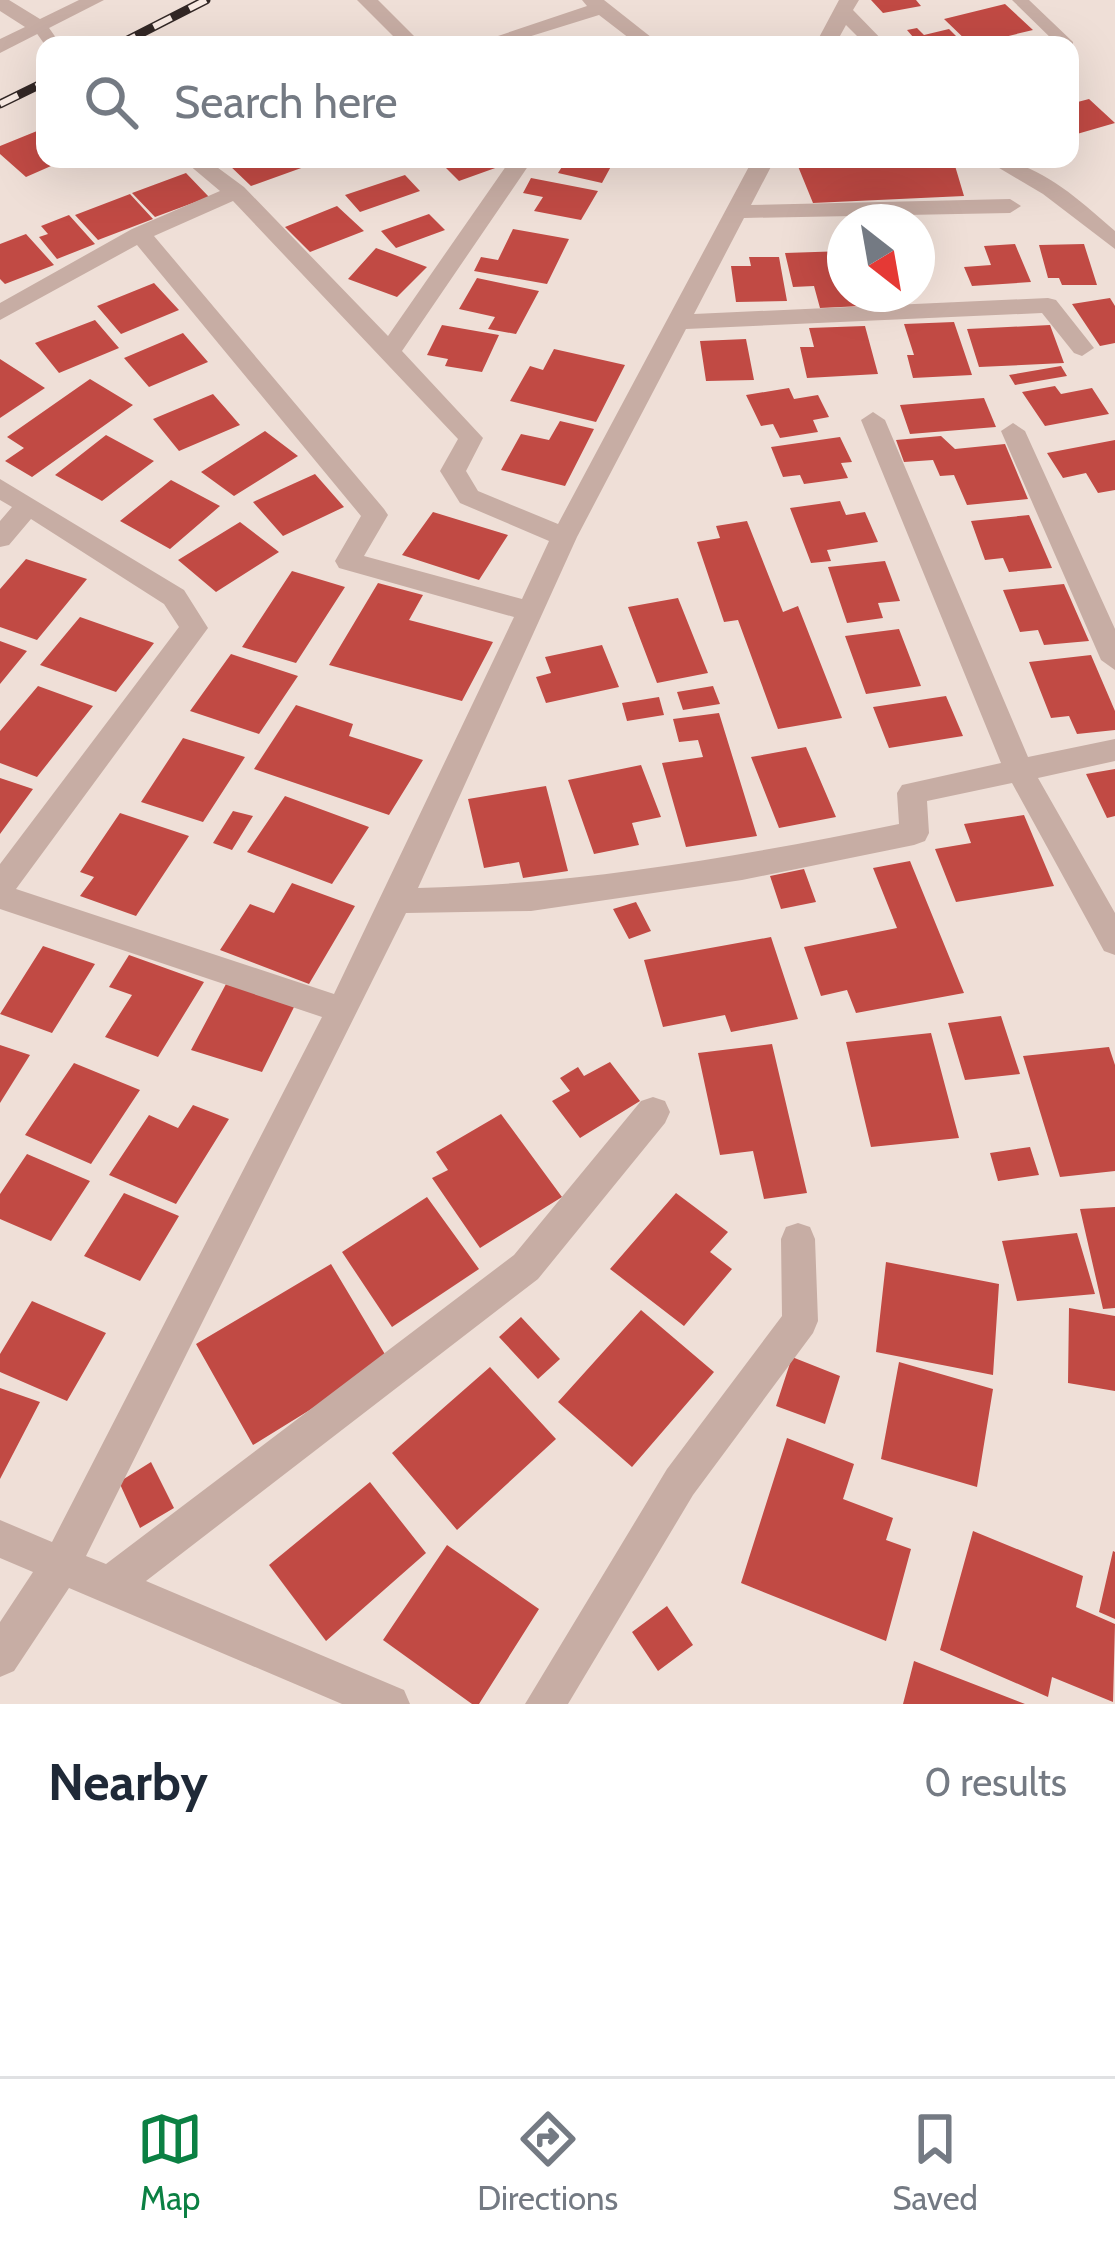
<!DOCTYPE html>
<style>
:root{--surface:#fff;--page:#f2f2f3;--text:#1f2937;--muted:#747a83;--line:#e0e1e3;--accent:#0b8043}
body{margin:0;font-family:Cabin,sans-serif;background:var(--page);color:var(--text)}
.compass{position:absolute;left:827px;top:204px;width:108px;height:108px;border-radius:50%;background:var(--surface);box-shadow:0 12px 48px #0002;rotate:149deg}
.list{margin:0;padding:0;list-style:none}
h2{display:flex;justify-content:space-between;align-items:center;height:156px;margin:0;padding:0 48px;font-size:51px}
h2 small{font-size:39px;font-weight:400;color:var(--muted)}
.icon{flex:none;width:66px;height:66px;fill:none;stroke:currentColor;stroke-width:2;stroke-linecap:round;stroke-linejoin:round}
.map{position:relative;flex:none;width:1115px;height:1704px;overflow:hidden}
.search{position:absolute;background:var(--surface);box-shadow:0 12px 48px #0002;left:36px;right:36px;top:36px;height:132px;display:flex;align-items:center;gap:30px;box-sizing:border-box;padding:0 42px;border-radius:24px;color:var(--muted);font-size:45px}
.sheet{height:372px;background:var(--surface)}
nav{display:flex;justify-content:space-around;align-items:center;box-sizing:border-box;height:168px;border-top:3px solid var(--line);background:var(--surface);font-size:33px;color:var(--muted)}
nav a{display:grid;justify-items:center;gap:6px}
nav .on{color:var(--accent)}
.map>svg:first-child{display:block}
.building{fill:#c14a44}
.lines{fill:none;stroke-linecap:round;stroke-linejoin:round}
.lane{fill:#c7ada4;fill-rule:evenodd}
.street{fill:#c7ada4;fill-rule:evenodd}
.rail-casing{stroke:#322725;stroke-width:9}
.rail{stroke:#f8eae3;stroke-width:6;stroke-dasharray:20;stroke-linecap:butt}
</style>
<div class="map">
<svg width="1115" height="1704" viewBox="0 0 1115 1704">
<rect width="100%" height="100%" fill="#efdfd7"/>
<!-- building -->
<path class="building" d="M 871,0 L 916,0 L 921,6 L 883,13 Z
M 1005,4 L 1033,30 L 971,45 L 944,19 Z
M 917,28 L 924,35 L 949,29 L 965,45 L 900,45 L 896,41 L 913,37 L 907,30 Z
M 1089,99 L 1115,123 L 1070,136 L 1070,104 Z
M 37,131 L 45,137 L 45,159 L 67,159 L 26,177 L 0,154 L 0,146 Z
M 237,159 L 295,159 L 304,167 L 251,186 L 227,163 Z
M 437,159 L 491,159 L 498,167 L 459,181 Z
M 567,159 L 615,159 L 602,183 L 558,173 Z
M 795,159 L 953,159 L 964,196 L 813,203 Z
M 186,173 L 209,197 L 155,217 L 132,193 Z
M 405,175 L 420,191 L 360,212 L 345,195 Z
M 531,178 L 598,191 L 581,220 L 534,211 L 543,197 L 523,193 Z
M 130,194 L 153,219 L 98,240 L 75,215 Z
M 337,206 L 364,231 L 310,252 L 285,227 Z
M 429,214 L 445,230 L 396,248 L 381,231 Z
M 69,215 L 95,244 L 57,259 L 39,237 L 48,234 L 41,226 Z
M 513,229 L 569,239 L 547,284 L 474,271 L 481,257 L 498,260 Z
M 26,234 L 54,265 L 5,284 L 0,279 L 0,244 Z
M 1015,244 L 1031,282 L 972,286 L 964,267 L 991,265 L 984,246 Z
M 1084,244 L 1097,285 L 1062,285 L 1059,278 L 1048,278 L 1039,245 Z
M 376,248 L 395,255 L 427,267 L 397,297 L 348,279 Z
M 845,251 L 845,294 L 859,294 L 862,306 L 820,308 L 814,286 L 793,287 L 785,253 Z
M 749,257 L 779,257 L 787,301 L 736,302 L 731,266 L 751,266 Z
M 477,278 L 539,291 L 516,334 L 488,329 L 495,317 L 459,309 Z
M 154,283 L 179,310 L 121,334 L 97,306 Z
M 1110,298 L 1115,306 L 1115,343 L 1100,346 L 1072,304 Z
M 95,320 L 119,348 L 59,373 L 35,343 Z
M 954,322 L 972,375 L 913,378 L 907,355 L 914,355 L 904,324 Z
M 442,325 L 499,335 L 482,372 L 445,366 L 448,359 L 427,355 Z
M 1050,325 L 1064,363 L 979,367 L 967,329 Z
M 865,326 L 878,374 L 807,378 L 800,347 L 814,347 L 809,328 Z
M 183,333 L 208,362 L 149,387 L 124,358 Z
M 746,339 L 754,380 L 706,381 L 700,341 Z
M 554,349 L 625,365 L 596,422 L 510,401 L 530,366 L 543,370 Z
M 0,359 L 45,388 L 0,418 Z
M 1061,366 L 1067,376 L 1015,385 L 1009,375 Z
M 90,379 L 133,405 L 32,477 L 5,461 L 24,448 L 7,437 Z
M 1055,386 L 1061,394 L 1092,388 L 1109,414 L 1045,426 L 1022,392 Z
M 789,388 L 794,399 L 818,395 L 829,417 L 813,420 L 818,432 L 780,438 L 773,424 L 761,426 L 746,395 Z
M 213,394 L 240,425 L 179,451 L 153,419 Z
M 984,398 L 996,427 L 910,434 L 900,405 Z
M 560,421 L 594,429 L 565,486 L 501,470 L 521,434 L 549,440 Z
M 265,431 L 298,456 L 234,496 L 201,472 Z
M 106,435 L 154,461 L 102,501 L 55,475 Z
M 941,436 L 955,449 L 1005,444 L 1028,499 L 967,505 L 954,475 L 940,476 L 933,460 L 904,462 L 896,440 Z
M 840,437 L 852,462 L 841,463 L 848,478 L 804,484 L 800,475 L 783,477 L 771,447 Z
M 1115,440 L 1115,490 L 1098,493 L 1086,473 L 1063,478 L 1047,453 Z
M 315,474 L 344,507 L 283,536 L 253,502 Z
M 171,480 L 220,506 L 170,549 L 120,521 Z
M 840,501 L 846,515 L 865,512 L 878,542 L 827,550 L 831,561 L 811,563 L 790,508 Z
M 433,512 L 508,535 L 479,580 L 402,555 Z
M 1029,515 L 1052,568 L 1009,572 L 1003,558 L 985,560 L 971,521 Z
M 747,521 L 783,612 L 798,606 L 842,718 L 778,729 L 738,620 L 724,622 L 697,542 L 720,538 L 716,526 Z
M 240,522 L 279,552 L 216,592 L 178,560 Z
M 26,559 L 87,579 L 37,640 L 0,627 L 0,589 Z
M 885,561 L 900,601 L 878,603 L 883,618 L 847,623 L 828,567 Z
M 292,571 L 345,587 L 296,663 L 242,647 Z
M 378,583 L 423,595 L 409,620 L 493,642 L 462,701 L 329,665 Z
M 1064,584 L 1089,641 L 1044,645 L 1038,630 L 1020,632 L 1003,590 Z
M 678,598 L 708,673 L 657,683 L 628,607 Z
M 80,617 L 154,643 L 116,692 L 40,665 Z
M 899,629 L 921,686 L 866,694 L 845,636 Z
M 0,641 L 27,651 L 0,684 Z
M 602,645 L 619,687 L 546,703 L 536,677 L 551,673 L 545,657 Z
M 231,654 L 298,676 L 259,734 L 190,711 Z
M 1091,655 L 1115,711 L 1115,730 L 1077,734 L 1069,716 L 1051,718 L 1029,662 Z
M 38,686 L 93,706 L 37,777 L 0,763 L 0,731 Z
M 713,686 L 720,704 L 683,710 L 677,692 Z
M 946,696 L 963,736 L 889,748 L 873,707 Z
M 659,697 L 664,715 L 627,721 L 622,703 Z
M 296,705 L 353,724 L 349,736 L 423,760 L 389,815 L 254,769 Z
M 719,713 L 757,836 L 686,847 L 662,763 L 703,757 L 698,740 L 679,742 L 673,719 Z
M 183,738 L 245,757 L 203,822 L 141,802 Z
M 806,747 L 836,817 L 779,828 L 751,757 Z
M 641,765 L 661,817 L 632,823 L 639,845 L 594,854 L 568,780 Z
M 1115,769 L 1115,816 L 1107,818 L 1086,774 Z
M 0,778 L 33,789 L 0,834 Z
M 546,786 L 568,871 L 523,878 L 519,862 L 484,868 L 468,799 Z
M 285,796 L 369,827 L 332,884 L 247,852 Z
M 233,811 L 253,816 L 232,850 L 213,843 Z
M 120,813 L 189,836 L 136,916 L 80,896 L 94,877 L 80,872 Z
M 1024,815 L 1054,886 L 956,902 L 935,849 L 971,843 L 964,824 Z
M 910,861 L 964,993 L 856,1013 L 847,990 L 821,996 L 804,947 L 897,928 L 873,868 Z
M 804,869 L 816,902 L 781,909 L 770,876 Z
M 292,883 L 355,906 L 309,984 L 220,950 L 250,904 L 274,913 Z
M 636,902 L 651,931 L 629,939 L 613,909 Z
M 771,937 L 798,1019 L 731,1032 L 725,1015 L 663,1027 L 644,960 Z
M 43,946 L 95,964 L 52,1033 L 0,1014 Z
M 129,955 L 204,982 L 158,1057 L 105,1037 L 132,995 L 109,987 Z
M 226,984 L 295,1005 L 262,1072 L 191,1050 Z
M 1001,1016 L 1020,1074 L 965,1080 L 948,1023 Z
M 931,1033 L 959,1138 L 871,1147 L 846,1042 Z
M 772,1044 L 807,1193 L 764,1199 L 753,1151 L 720,1155 L 698,1053 Z
M 0,1045 L 30,1055 L 0,1103 Z
M 1109,1047 L 1115,1065 L 1115,1171 L 1060,1177 L 1023,1056 Z
M 610,1062 L 640,1101 L 580,1138 L 552,1101 L 570,1091 L 560,1078 L 578,1067 L 584,1076 Z
M 74,1063 L 140,1090 L 91,1164 L 25,1135 Z
M 193,1105 L 229,1119 L 176,1204 L 109,1175 L 149,1115 L 178,1128 Z
M 501,1114 L 562,1197 L 480,1248 L 432,1178 L 448,1170 L 436,1152 Z
M 1030,1147 L 1039,1175 L 998,1181 L 990,1153 Z
M 27,1154 L 90,1181 L 51,1241 L 0,1219 L 0,1194 Z
M 124,1193 L 179,1216 L 140,1281 L 84,1256 Z
M 676,1193 L 728,1232 L 710,1252 L 732,1269 L 684,1326 L 610,1269 Z
M 427,1197 L 479,1269 L 392,1327 L 342,1252 Z
M 1115,1207 L 1115,1308 L 1103,1309 L 1080,1209 Z
M 1077,1233 L 1095,1294 L 1017,1301 L 1002,1241 Z
M 886,1262 L 999,1284 L 993,1375 L 876,1352 Z
M 331,1264 L 389,1361 L 253,1445 L 196,1344 Z
M 32,1301 L 106,1333 L 67,1401 L 0,1372 L 0,1354 Z
M 1069,1308 L 1115,1316 L 1115,1391 L 1068,1383 Z
M 641,1310 L 714,1372 L 632,1467 L 558,1402 Z
M 521,1317 L 560,1359 L 538,1379 L 499,1337 Z
M 792,1357 L 840,1376 L 825,1424 L 776,1406 Z
M 899,1362 L 993,1389 L 977,1487 L 881,1459 Z
M 490,1367 L 556,1439 L 457,1530 L 392,1453 Z
M 0,1388 L 40,1402 L 0,1479 Z
M 787,1438 L 854,1464 L 843,1499 L 893,1518 L 886,1540 L 911,1549 L 886,1641 L 741,1583 Z
M 151,1462 L 174,1508 L 140,1528 L 119,1482 Z
M 370,1482 L 426,1553 L 326,1641 L 269,1565 Z
M 973,1531 L 1083,1576 L 1076,1607 L 1115,1624 L 1113,1702 L 1052,1677 L 1048,1697 L 940,1650 Z
M 447,1545 L 539,1609 L 479,1704 L 472,1704 L 383,1640 Z
M 1113,1551 L 1115,1552 L 1115,1619 L 1099,1612 Z
M 667,1606 L 693,1645 L 658,1671 L 632,1632 Z
M 914,1661 L 1025,1704 L 903,1704 Z"/>
<g class="lines">
<!-- lane -->
<path class="lane" d="M 1012,0 L 1029,0 L 1073,42 L 1073,48 L 1058,45 Z
M 41,23 L 47,25 L 61,45 L 45,45 L 33,28 Z"/>
<!-- street -->
<path class="street" d="M 0,0 L 9,0 L 40,19 L 79,0 L 104,0 L 0,53 L 0,39 L 25,27 L 0,11 Z
M 357,0 L 378,0 L 423,45 L 402,45 Z
M 582,0 L 604,0 L 661,45 L 638,45 L 599,15 L 502,45 L 471,45 L 587,6 Z
M 839,0 L 859,0 L 853,10 L 887,45 L 866,45 L 846,25 L 835,45 L 815,45 Z
M 182,159 L 206,159 L 244,187 L 388,336 L 511,159 L 533,159 L 402,351 L 483,438 L 466,471 L 478,491 L 558,524 L 753,159 L 775,159 L 751,205 L 1010,199 L 1021,206 L 1010,213 L 744,218 L 694,314 L 1048,298 L 1056,300 L 1094,348 L 1082,356 L 1074,353 L 1042,313 L 686,329 L 577,537 L 418,888 C 583,884 737,857 899,824 L 897,793 L 902,785 L 1001,763 L 861,420 L 873,412 L 885,420 L 1028,757 L 1115,739 L 1115,761 L 1038,778 L 1115,913 L 1115,955 L 1104,951 L 1012,783 L 927,801 L 929,833 L 925,841 L 914,845 L 742,880 L 531,911 L 406,913 L 86,1556 L 106,1564 L 514,1255 L 641,1101 L 653,1097 L 665,1101 L 670,1112 L 665,1123 L 538,1279 L 146,1581 L 404,1690 L 410,1704 L 342,1704 L 69,1588 L 14,1671 L 0,1677 L 0,1622 L 33,1572 L 0,1558 L 0,1520 L 52,1542 L 322,1017 L 0,909 L 0,864 L 179,627 L 164,604 L 31,519 L 9,545 L 0,547 L 0,521 L 12,507 L 0,500 L 0,479 L 184,590 L 208,628 L 16,889 L 334,994 L 514,617 L 339,568 L 335,561 L 361,516 L 137,245 L 0,320 L 0,303 L 132,229 L 220,191 ZM 233,201 L 458,439 L 440,471 L 460,503 L 549,541 L 522,599 L 364,556 L 388,515 L 384,509 L 154,236 Z
M 984,159 C 1037,159 1076,198 1115,231 L 1115,249 L 1043,194 Z
M 1013,423 L 1025,431 L 1115,629 L 1115,670 L 1101,660 L 1001,431 Z
M 798,1223 L 810,1227 L 815,1239 L 818,1321 L 813,1333 L 693,1495 L 568,1704 L 525,1704 L 667,1469 L 782,1316 L 781,1239 L 786,1227 Z"/>
<defs>
<path id="rail" d="M 118,45 L 206,0
M 0,104 L 45,82"/>
</defs>
<!-- rail casing -->
<use href="#rail" class="rail-casing"/>
<!-- rail -->
<use href="#rail" class="rail"/>
</g>
</svg>
<svg class="compass" viewBox="-18 -18 36 36"><path d="M0-13l5 13h-10z" fill="#e53935"/><path d="M0 13l5-13h-10z" fill="#747a83"/></svg>
<div class="search"><svg class="icon" aria-label="search" viewBox="0 0 24 24"><circle cx="10" cy="10" r="6"/><path d="M15 15l6 6"/></svg>Search here</div>
</div>
<section class="sheet">
<h2>Nearby<small>0 results</small></h2>
<ul class="list">
</ul>
</section>
<nav>
<a class="on"><svg class="icon" aria-label="map" viewBox="0 0 24 24"><path d="M3 6l6-2 6 2 6-2v14l-6 2-6-2-6 2zM9 4v14M15 6v14"/></svg>Map</a>
<a><svg class="icon" aria-label="directions" viewBox="0 0 24 24"><path d="M12 3l9 9-9 9-9-9zM9 14v-3h6M13 9l2 2-2 2"/></svg>Directions</a>
<a><svg class="icon" aria-label="saved" viewBox="0 0 24 24"><path d="M7 4h10v16l-5-4-5 4z"/></svg>Saved</a>
</nav>
